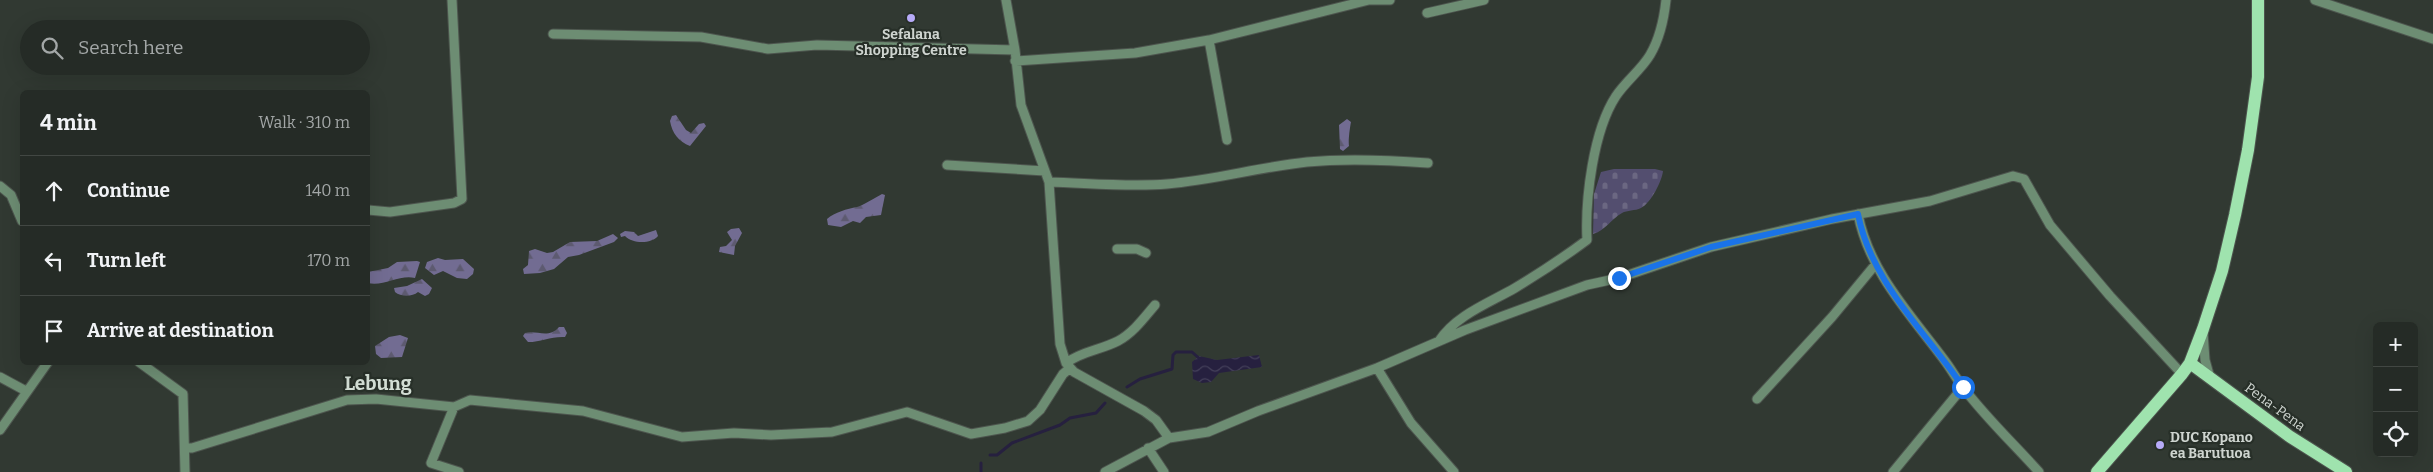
<!DOCTYPE html>
<meta charset="utf-8">
<style>
:root{--surface:#252b26;--page:#2d332e;--text:#f1f3f6;--muted:#a3a7a7;--line:#424743}
body{margin:0;font-family:Bitter,serif;background:var(--page);color:var(--text)}
.controls{position:absolute;right:15px;bottom:15px;display:grid;overflow:hidden;border-radius:8px;box-shadow:0 5px 20px #0002}
.controls button{width:45px;height:45px;display:grid;place-items:center;padding:0;border:0;border-bottom:1px solid var(--line);background:var(--surface);color:var(--text);font:25px sans-serif}
.stop{position:absolute;width:15px;height:15px;margin:-11px;border:4px solid #1a73e8;border-radius:50%;background:#fff}
.stop.end{background:#1a73e8;border-color:#fff;box-shadow:0 1px 5px #0008}
.list{margin:0;padding:0;list-style:none}
h2{display:flex;justify-content:space-between;align-items:center;height:65px;margin:0;padding:0 20px;font-size:21px}
h2 small{font-size:16px;font-weight:400;color:var(--muted)}
.list li{display:grid;grid-template-columns:32px 1fr auto;gap:15px;align-items:center;box-sizing:border-box;height:70px;padding:0 20px;border-top:1px solid var(--line)}
.list b{display:block;font-size:19px;white-space:nowrap}
.list em{font-size:16px;font-style:normal;color:var(--muted)}
.icon{flex:none;width:28px;height:28px;fill:none;stroke:currentColor;stroke-width:2;stroke-linecap:round;stroke-linejoin:round}
.map{position:relative;flex:none;width:2433px;height:472px;overflow:hidden}
.search{position:absolute;background:var(--surface);box-shadow:0 5px 20px #0002;left:20px;top:20px;width:350px;height:55px;display:flex;align-items:center;gap:12px;box-sizing:border-box;padding:0 18px;border-radius:28px;color:var(--muted);font-size:19px}
.panel{position:absolute;background:var(--surface);box-shadow:0 5px 20px #0002;left:20px;top:90px;width:350px;height:275px;border-radius:8px}
.map>svg:first-child{display:block}
.forest{fill:url(#forest-firs)}
.cemetery{fill:url(#cemetery-stones)}
.water{fill:url(#water-waves)}
.lines{fill:none;stroke-linecap:round;stroke-linejoin:round}
.stream{stroke:#26203f;stroke-width:3}
.minor-casing{stroke:#4d554e;stroke-width:11}
.major-casing{stroke:#4d554e;stroke-width:14}
.minor{stroke:#6d8d73;stroke-width:9}
.major{stroke:#9fe3ae;stroke-width:12}
.route{stroke:#1a73e8;stroke-width:6}
.poi-dot{fill:#b7abf8;stroke:#272f28;stroke-width:2}
.labels{text-anchor:middle;dominant-baseline:central;stroke-width:4.5;stroke-linejoin:round;paint-order:stroke}
.poi-label{font-size:14px;font-weight:bold;fill:#ced4cf;stroke:#272f28}
.street-label{font-size:14px;fill:#ced4cf;stroke:#272f28}
.district-label{font-size:19px;font-weight:bold;fill:#d2ddd4;stroke:#272f28}
</style>
<div class="map">
<svg width="2433" height="472" viewBox="0 0 2433 472">
<defs>
<pattern id="forest-firs" width="22" height="20" patternUnits="userSpaceOnUse" patternTransform="scale(1.25)"><rect width="22" height="20" fill="#726c92"/><path d="M5 1l3.5 6h-7zM16 11l3.5 6h-7z" fill="#5d5a70"/></pattern>
<pattern id="cemetery-stones" width="16" height="16" patternUnits="userSpaceOnUse" patternTransform="scale(1.25)"><rect width="16" height="16" fill="#534e6f"/><path d="M2 7V4a2 2 0 0 1 4 0v3zM10 15v-3a2 2 0 0 1 4 0v3z" fill="#6b6782"/></pattern>
<pattern id="water-waves" width="16" height="10" patternUnits="userSpaceOnUse" patternTransform="scale(1.25)"><rect width="16" height="10" fill="#26203f"/><path d="M0 5q4-4 8 0t8 0" fill="none" stroke="#44405a"/></pattern>
</defs>
<rect width="100%" height="100%" fill="#313932"/>
<!-- forest -->
<path class="forest" d="M 676,115 L 686,130 L 691,133 L 699,124 L 704,123 L 706,126 L 690,146 C 679,142 672,133 670,121 L 672,116 Z
M 1347,119 L 1351,122 C 1350,127 1348,141 1349,146 L 1343,151 L 1340,149 L 1339,125 Z
M 882,194 L 885,195 L 881,215 L 866,217 L 860,223 L 853,221 L 841,227 L 828,225 L 827,219 C 835,212 847,209 857,207 C 862,206 876,197 882,194 Z
M 739,228 L 742,233 L 735,246 L 734,255 L 719,252 L 720,247 L 726,246 L 732,240 L 727,232 L 731,229 Z
M 656,230 L 658,236 C 651,244 633,244 625,236 L 621,237 L 620,234 L 625,231 L 634,232 L 638,236 Z
M 613,234 L 618,238 L 614,242 L 579,255 L 568,257 L 554,269 L 540,273 L 524,274 L 523,269 L 528,265 L 529,251 L 535,249 L 547,253 L 553,252 L 570,242 L 597,241 Z
M 438,258 L 445,260 L 463,259 L 474,269 L 473,274 L 467,279 L 457,278 L 443,271 L 434,275 L 425,268 L 427,262 Z
M 417,261 L 420,262 L 415,278 C 400,274 383,287 368,283 L 368,272 L 388,268 L 397,262 Z
M 422,279 L 432,288 L 429,294 L 425,296 L 418,292 C 412,297 401,297 395,292 L 394,288 L 407,286 Z
M 559,327 L 564,327 L 567,333 L 565,337 C 552,336 541,342 528,342 L 523,336 L 525,333 C 537,330 549,339 559,327 Z
M 400,335 L 408,338 L 402,357 L 381,358 L 376,354 L 375,346 L 389,337 Z"/>
<!-- cemetery -->
<path class="cemetery" d="M 1614,169 L 1655,169 L 1663,171 C 1662,181 1651,203 1641,208 C 1635,211 1627,210 1622,213 C 1611,219 1605,231 1593,234 L 1594,194 L 1601,172 Z"/>
<!-- water -->
<path class="water" d="M 1259,355 L 1262,367 L 1219,373 L 1211,382 L 1202,383 L 1193,379 L 1192,362 L 1199,356 L 1217,360 Z"/>
<g class="lines">
<!-- stream -->
<path class="stream" d="M 1127,387 L 1140,379 L 1172,369 L 1173,355 L 1176,352 L 1192,352 L 1201,360
M 990,455 L 997,455 L 1012,443 L 1060,425 L 1070,418 L 1096,413 L 1105,403
M 981,463 L 981,472"/>
<defs>
<path id="minor" d="M 1006,0 L 1015,50 L 1021,105 L 1049,182 L 1060,344 L 1066,363 L 1074,372 L 1144,411 L 1156,420 L 1169,438
M 2315,0 L 2433,39
M 1427,13 L 1484,0
M 553,34 L 701,37 L 768,49 L 817,45 L 1015,50
M 1209,40 L 1369,0 L 1390,0
M 1015,61 L 1135,53 L 1209,40 L 1227,140
M 947,165 L 1045,171
M 1049,182 C 1088,183 1128,187 1167,184 C 1214,180 1260,167 1307,162 C 1348,158 1388,160 1428,163
M 0,186 L 11,195 L 22,221
M 368,210 L 390,212 L 454,203 L 462,199 L 452,0
M 1858,214 C 1869,272 1911,315 1945,361 C 1951,369 1956,378 1962,386 C 1985,417 2014,444 2039,472
M 1117,249 L 1137,249 L 1146,253
M 2203,332 L 2205,360 L 2210,378
M 1439,341 C 1456,315 1489,303 1515,288 C 1540,273 1564,257 1587,240 C 1585,200 1593,131 1616,96 C 1626,81 1641,70 1650,55 C 1660,38 1664,19 1666,0
M 139,362 L 183,394 L 185,472
M 1066,363 C 1082,351 1101,350 1118,341 C 1133,333 1144,318 1155,305
M 1377,368 L 1411,423 L 1454,472
M 0,377 L 26,391
M 1757,399 L 1832,317 L 1875,265
M 454,407 L 431,463 L 459,472
M 0,430 L 48,362
M 186,448 L 192,448 L 347,400 L 376,399 L 454,407 L 470,400 L 583,411 L 682,437 L 734,433 L 771,435 L 832,432 L 907,412 L 971,434 L 1005,428 L 1028,421 L 1040,410 L 1063,374 L 1070,368
M 1148,448 L 1164,472
M 1105,472 L 1169,438 L 1208,432 L 1258,411 L 1377,368 L 1465,330 L 1587,285 L 1619,278 L 1711,247 L 1832,219 L 1930,201 L 2013,176 L 2024,179 L 2050,225 L 2110,296 L 2182,374
M 1893,472 L 1963,387"/>
<path id="major" d="M 2190,363 L 2289,436 L 2346,472
M 2097,472 L 2182,374 L 2190,363 L 2203,329 L 2222,271 L 2235,215 L 2248,150 L 2258,77 L 2258,0"/>
</defs>
<!-- minor casing -->
<use href="#minor" class="minor-casing"/>
<!-- major casing -->
<use href="#major" class="major-casing"/>
<!-- minor -->
<use href="#minor" class="minor"/>
<!-- major -->
<use href="#major" class="major"/>
</g>
<g class="lines">
<!-- route -->
<path class="route" d="M 1619,278 L 1711,247 L 1858,214 C 1871,282 1925,331 1963,387"/>
</g>
<!-- markers -->
<g class="poi-dot">
<circle cx="911" cy="18" r="5"/>
<circle cx="2160" cy="445" r="5"/>
</g>
<g class="labels">
<!-- poi labels -->
<g class="poi-label">
<text x="911" y="34">Sefalana<tspan x="911" dy="16">Shopping Centre</tspan></text>
<text x="2170" y="437" text-anchor="start">DUC Kopano<tspan x="2170" dy="16">ea Barutuoa</tspan></text>
</g>
<!-- street labels -->
<g class="street-label">
<text transform="translate(2275 407) rotate(36)">Pena-Pena</text>
</g>
<!-- district labels -->
<g class="district-label">
<text x="378" y="383">Lebung</text>
</g>
</g>
</svg>
<div class="controls">
<button>+</button>
<button>−</button>
<button><svg class="icon" aria-label="locate" viewBox="0 0 24 24"><circle cx="12" cy="12" r="6"/><path d="M12 2v4M12 18v4M2 12h4M18 12h4"/></svg></button>
</div>
<div class="stop" style="left:1963px;top:387px"></div>
<div class="stop end" style="left:1619px;top:278px"></div>
<div class="search"><svg class="icon" aria-label="search" viewBox="0 0 24 24"><circle cx="10" cy="10" r="6"/><path d="M15 15l6 6"/></svg>Search here</div>
<section class="panel">
<h2>4 min<small>Walk · 310 m</small></h2>
<ul class="list">
<li><svg class="icon" aria-label="ahead" viewBox="0 0 24 24"><path d="M12 20V5M6 11l6-6 6 6"/></svg><div><b>Continue</b></div><em>140 m</em></li>
<li><svg class="icon" aria-label="left" viewBox="0 0 24 24"><path d="M17 20v-9H6M10 6l-5 5 5 5"/></svg><div><b>Turn left</b></div><em>170 m</em></li>
<li><svg class="icon" aria-label="arrive" viewBox="0 0 24 24"><path d="M6 21V4h12l-3 4 3 4H6"/></svg><div><b>Arrive at destination</b></div></li>
</ul>
</section>
</div>
